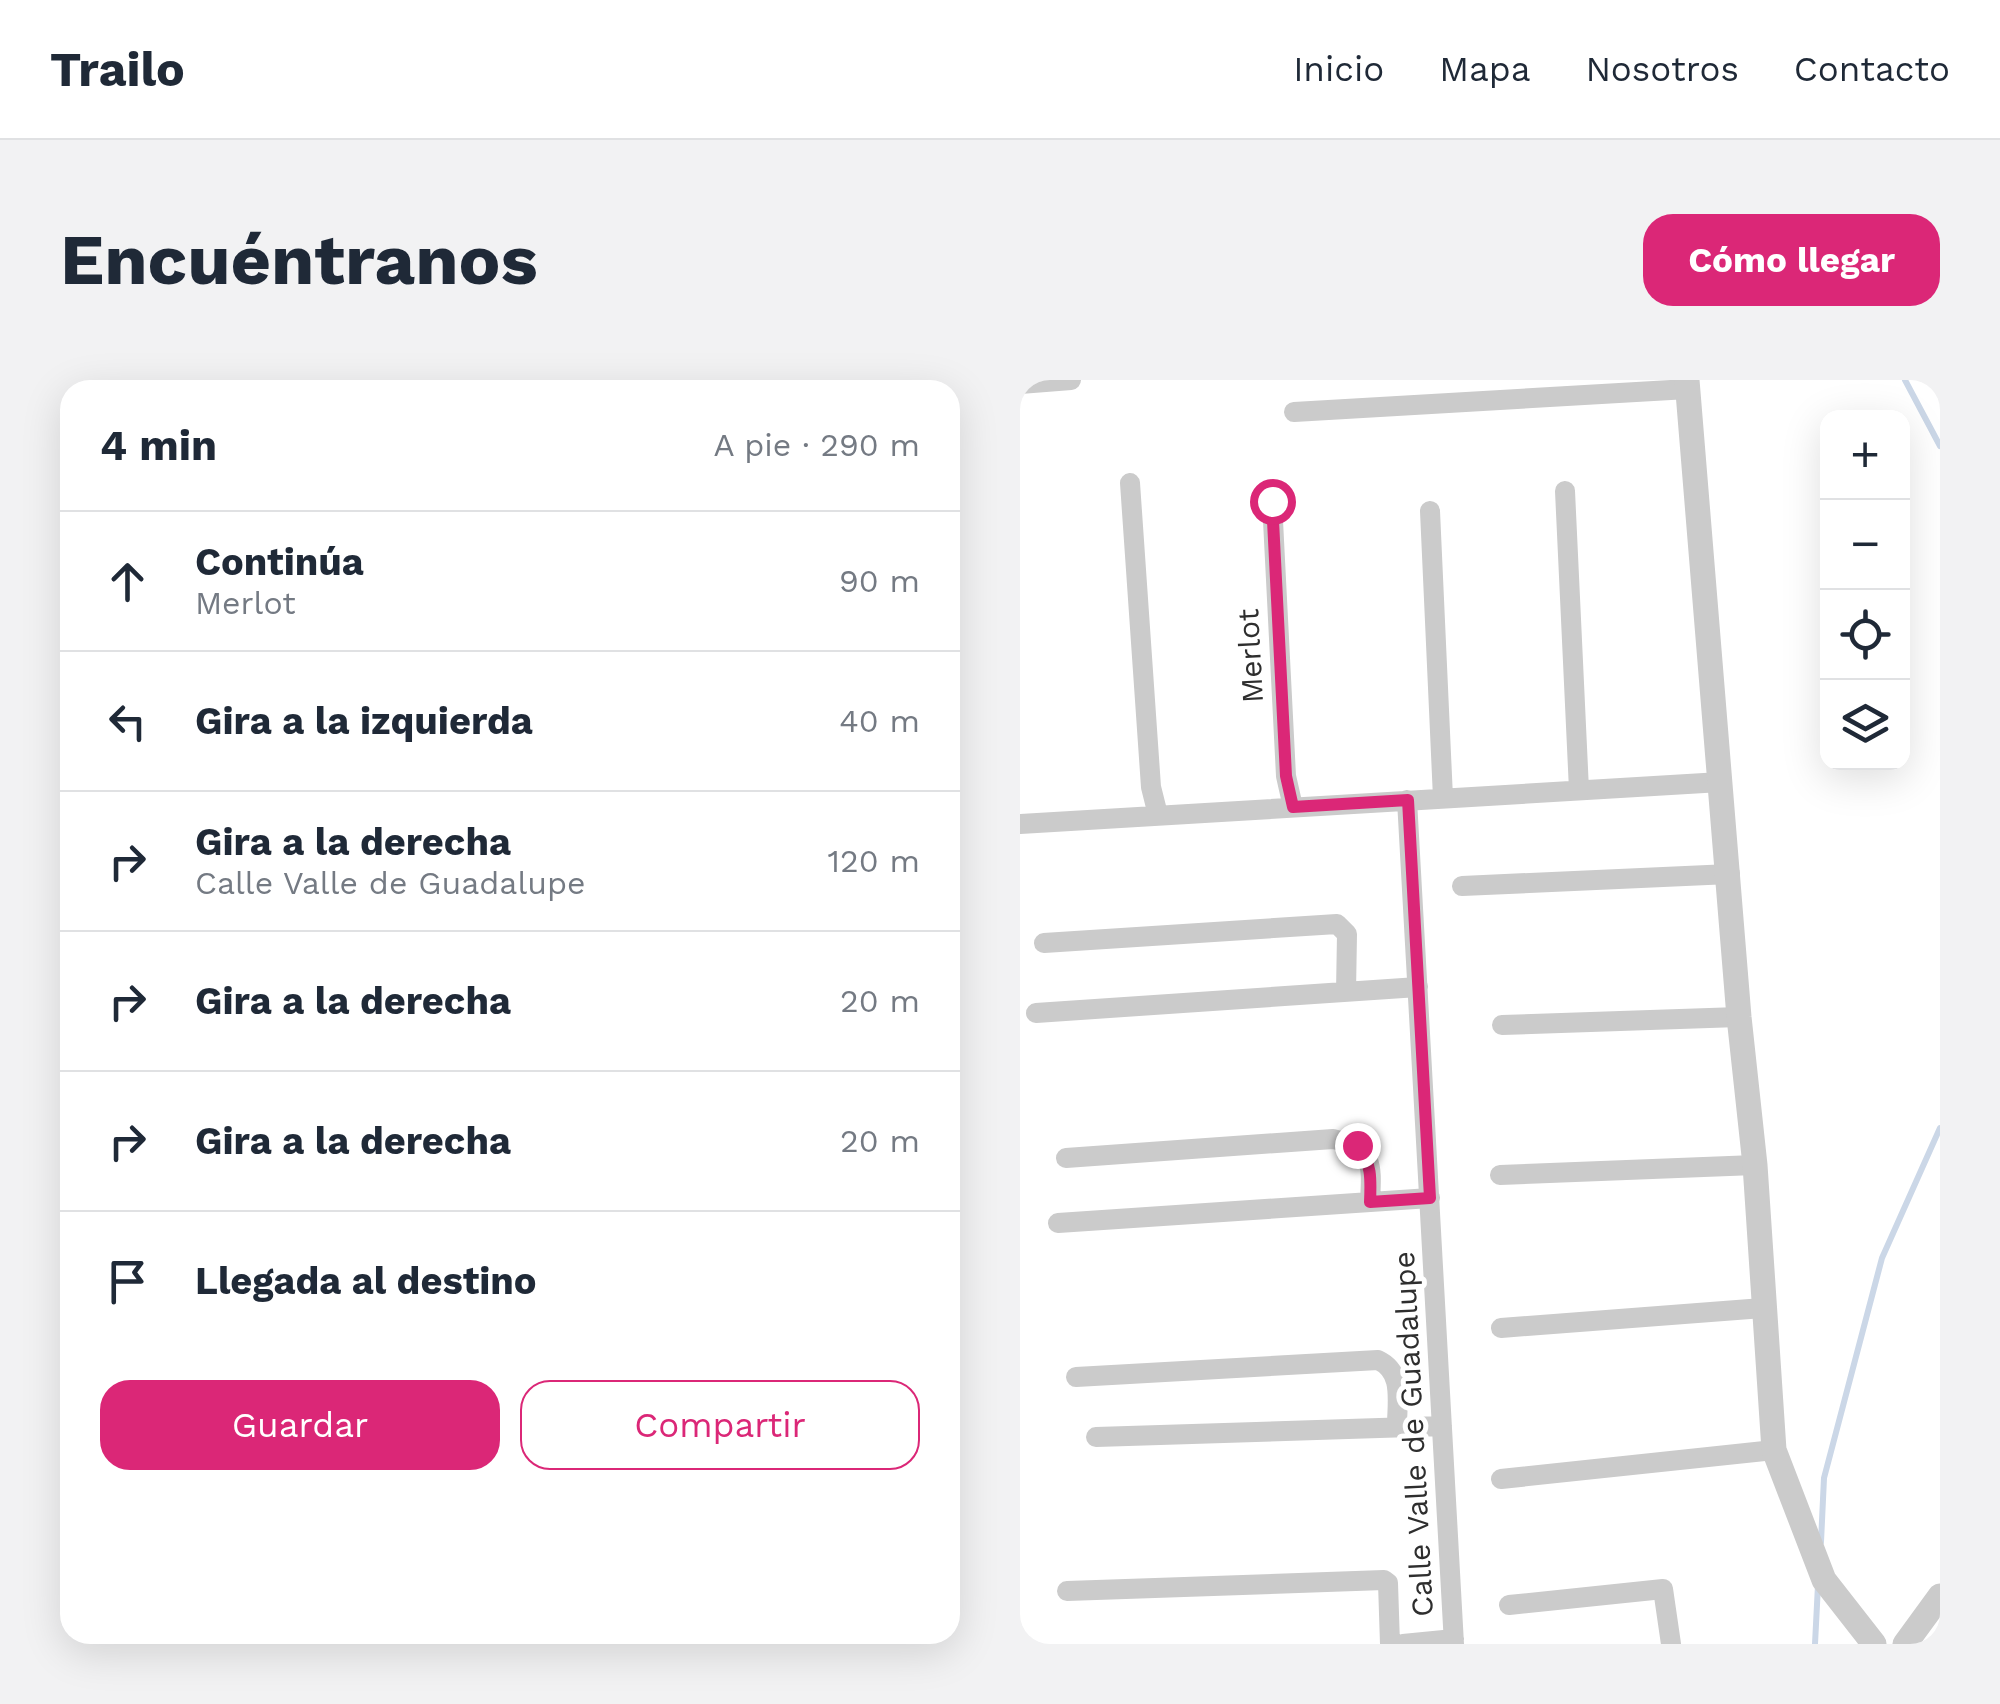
<!DOCTYPE html>
<html lang="es">
<meta charset="utf-8">
<style>
:root{--surface:#fff;--page:#f2f2f3;--text:#1f2937;--muted:#747a83;--line:#e0e1e3;--accent:#db2777}
body{margin:0;font-family:"Work Sans",sans-serif;background:var(--page);color:var(--text)}
.controls{position:absolute;right:30px;top:30px;display:grid;overflow:hidden;border-radius:20px;box-shadow:0 10px 40px #0002}
.controls button{width:90px;height:90px;display:grid;place-items:center;padding:0;border:0;border-bottom:2px solid var(--line);background:var(--surface);color:var(--text);font:50px sans-serif}
.stop{position:absolute;width:30px;height:30px;margin:-22px;border:8px solid #db2777;border-radius:50%;background:#fff}
.stop.end{background:#db2777;border-color:#fff;box-shadow:0 2px 10px #0008}
.list{margin:0;padding:0;list-style:none}
h2{display:flex;justify-content:space-between;align-items:center;height:130px;margin:0;padding:0 40px;font-size:42px}
h2 small{font-size:32px;font-weight:400;color:var(--muted)}
.list li{display:grid;grid-template-columns:65px 1fr auto;gap:30px;align-items:center;box-sizing:border-box;height:140px;padding:0 40px;border-top:2px solid var(--line)}
.list b{display:block;font-size:38px;white-space:nowrap}
.list p{margin:0;font-size:32px;white-space:nowrap;color:var(--muted)}
.list em{font-size:32px;font-style:normal;color:var(--muted)}
.actions{display:flex;gap:20px;padding:30px 40px}
.actions a{flex:1;padding:22px 0;border:2px solid var(--accent);border-radius:30px;text-align:center;font-size:35px;color:var(--accent)}
.actions .main{background:var(--accent);color:#fff}
.icon{flex:none;width:55px;height:55px;fill:none;stroke:currentColor;stroke-width:2;stroke-linecap:round;stroke-linejoin:round}
.map{position:relative;flex:none;width:920px;height:1264px;overflow:hidden;border-radius:30px}
header{display:flex;align-items:center;gap:60px;box-sizing:border-box;height:140px;padding:0 50px;background:var(--surface);border-bottom:2px solid var(--line)}
header strong{font-size:48px}
nav{display:flex;gap:55px;margin-inline-start:auto;font-size:35px}
.intro{display:flex;align-items:center;justify-content:space-between;box-sizing:border-box;height:240px;padding:0 60px}
h1{margin:0;font-size:70px}
.button{padding:25px 45px;border-radius:30px;background:var(--accent);color:#fff;font-size:35px;font-weight:700}
main{display:flex;gap:60px;padding:0 60px}
aside{flex:1;background:var(--surface);border-radius:30px;box-shadow:0 10px 40px #0002}
.map>svg:first-child{display:block}
.lines{fill:none;stroke-linecap:round;stroke-linejoin:round}
.stream{stroke:#cbd7e7;stroke-width:6}
.minor{stroke:#cbcbcb;stroke-width:20}
.tertiary{stroke:#cbcbcb;stroke-width:25}
.route{stroke:#db2777;stroke-width:12}
.labels{text-anchor:middle;dominant-baseline:central;stroke-width:10;stroke-linejoin:round;paint-order:stroke}
.street-label{font-size:30px;fill:#2e2e2e;stroke:#fff}
</style>
<header>
<strong>Trailo</strong>
<nav><a>Inicio</a><a>Mapa</a><a>Nosotros</a><a>Contacto</a></nav>
</header>
<div class="intro"><h1>Encuéntranos</h1><a class="button">Cómo llegar</a></div>
<main>
<aside>
<h2>4 min<small>A pie · 290 m</small></h2>
<ul class="list">
<li><svg class="icon" aria-label="ahead" viewBox="0 0 24 24"><path d="M12 20V5M6 11l6-6 6 6"/></svg><div><b>Continúa</b><p>Merlot</p></div><em>90 m</em></li>
<li><svg class="icon" aria-label="left" viewBox="0 0 24 24"><path d="M17 20v-9H6M10 6l-5 5 5 5"/></svg><div><b>Gira a la izquierda</b></div><em>40 m</em></li>
<li><svg class="icon" aria-label="right" viewBox="0 0 24 24"><path d="M7 20v-9h11M14 6l5 5-5 5"/></svg><div><b>Gira a la derecha</b><p>Calle Valle de Guadalupe</p></div><em>120 m</em></li>
<li><svg class="icon" aria-label="right" viewBox="0 0 24 24"><path d="M7 20v-9h11M14 6l5 5-5 5"/></svg><div><b>Gira a la derecha</b></div><em>20 m</em></li>
<li><svg class="icon" aria-label="right" viewBox="0 0 24 24"><path d="M7 20v-9h11M14 6l5 5-5 5"/></svg><div><b>Gira a la derecha</b></div><em>20 m</em></li>
<li><svg class="icon" aria-label="arrive" viewBox="0 0 24 24"><path d="M6 21V4h12l-3 4 3 4H6"/></svg><div><b>Llegada al destino</b></div></li>
</ul>
<div class="actions"><a class="main">Guardar</a><a>Compartir</a></div>
</aside>
<div class="map">
<svg width="920" height="1264" viewBox="0 0 920 1264">
<rect width="100%" height="100%" fill="#fff"/>
<g class="lines">
<!-- stream -->
<path class="stream" d="M 885,0 L 920,66
M 801,1162 L 804,1098 L 862,878 L 920,748
M 795,1264 L 798,1205"/>
<!-- minor -->
<path class="minor" d="M 0,4 L 51,0
M 274,32 L 668,9
M 110,103 L 131,407 L 138,435
M 545,111 L 559,410
M 252,121 L 266,396 L 273,427
M 410,131 L 423,418
M 387,420 L 434,1264
M 0,444 L 701,402
M 442,506 L 710,494
M 24,563 L 317,544 L 327,554 L 326,612
M 16,633 L 398,607
M 482,645 L 719,637
M 46,778 L 313,759 C 354,768 352,784 350,822
M 480,795 L 735,785
M 38,843 L 410,818
M 481,948 L 743,928
M 56,997 L 358,980 C 384,992 377,1021 377,1046
M 76,1057 L 422,1046
M 481,1099 L 754,1070
M 47,1211 L 364,1200 L 368,1203 L 370,1264
M 489,1225 L 643,1209 L 651,1264
M 383,1264 L 434,1259"/>
<!-- tertiary -->
<path class="tertiary" d="M 667,0 L 719,637 L 735,785 L 754,1070 L 804,1200 L 854,1264
M 885,1264 L 920,1216"/>
</g>
<g class="lines">
<!-- route -->
<path class="route" d="M 252,121 L 266,396 L 273,427 L 388,420 L 410,818 L 350,822 C 351,800 352,782 337,765"/>
</g>
<g class="labels">
<!-- street labels -->
<g class="street-label">
<text transform="translate(230 276) rotate(-93)">Merlot</text>
<text transform="translate(393 1054) rotate(-93)">Calle Valle de Guadalupe</text>
</g>
</g>
</svg>
<div class="controls">
<button>+</button>
<button>−</button>
<button><svg class="icon" aria-label="locate" viewBox="0 0 24 24"><circle cx="12" cy="12" r="6"/><path d="M12 2v4M12 18v4M2 12h4M18 12h4"/></svg></button>
<button><svg class="icon" aria-label="layers" viewBox="0 0 24 24"><path d="M12 4l9 5-9 5-9-5zM3 14l9 5 9-5"/></svg></button>
</div>
<div class="stop" style="left:252px;top:121px"></div>
<div class="stop end" style="left:337px;top:765px"></div>
</div>
</main>
